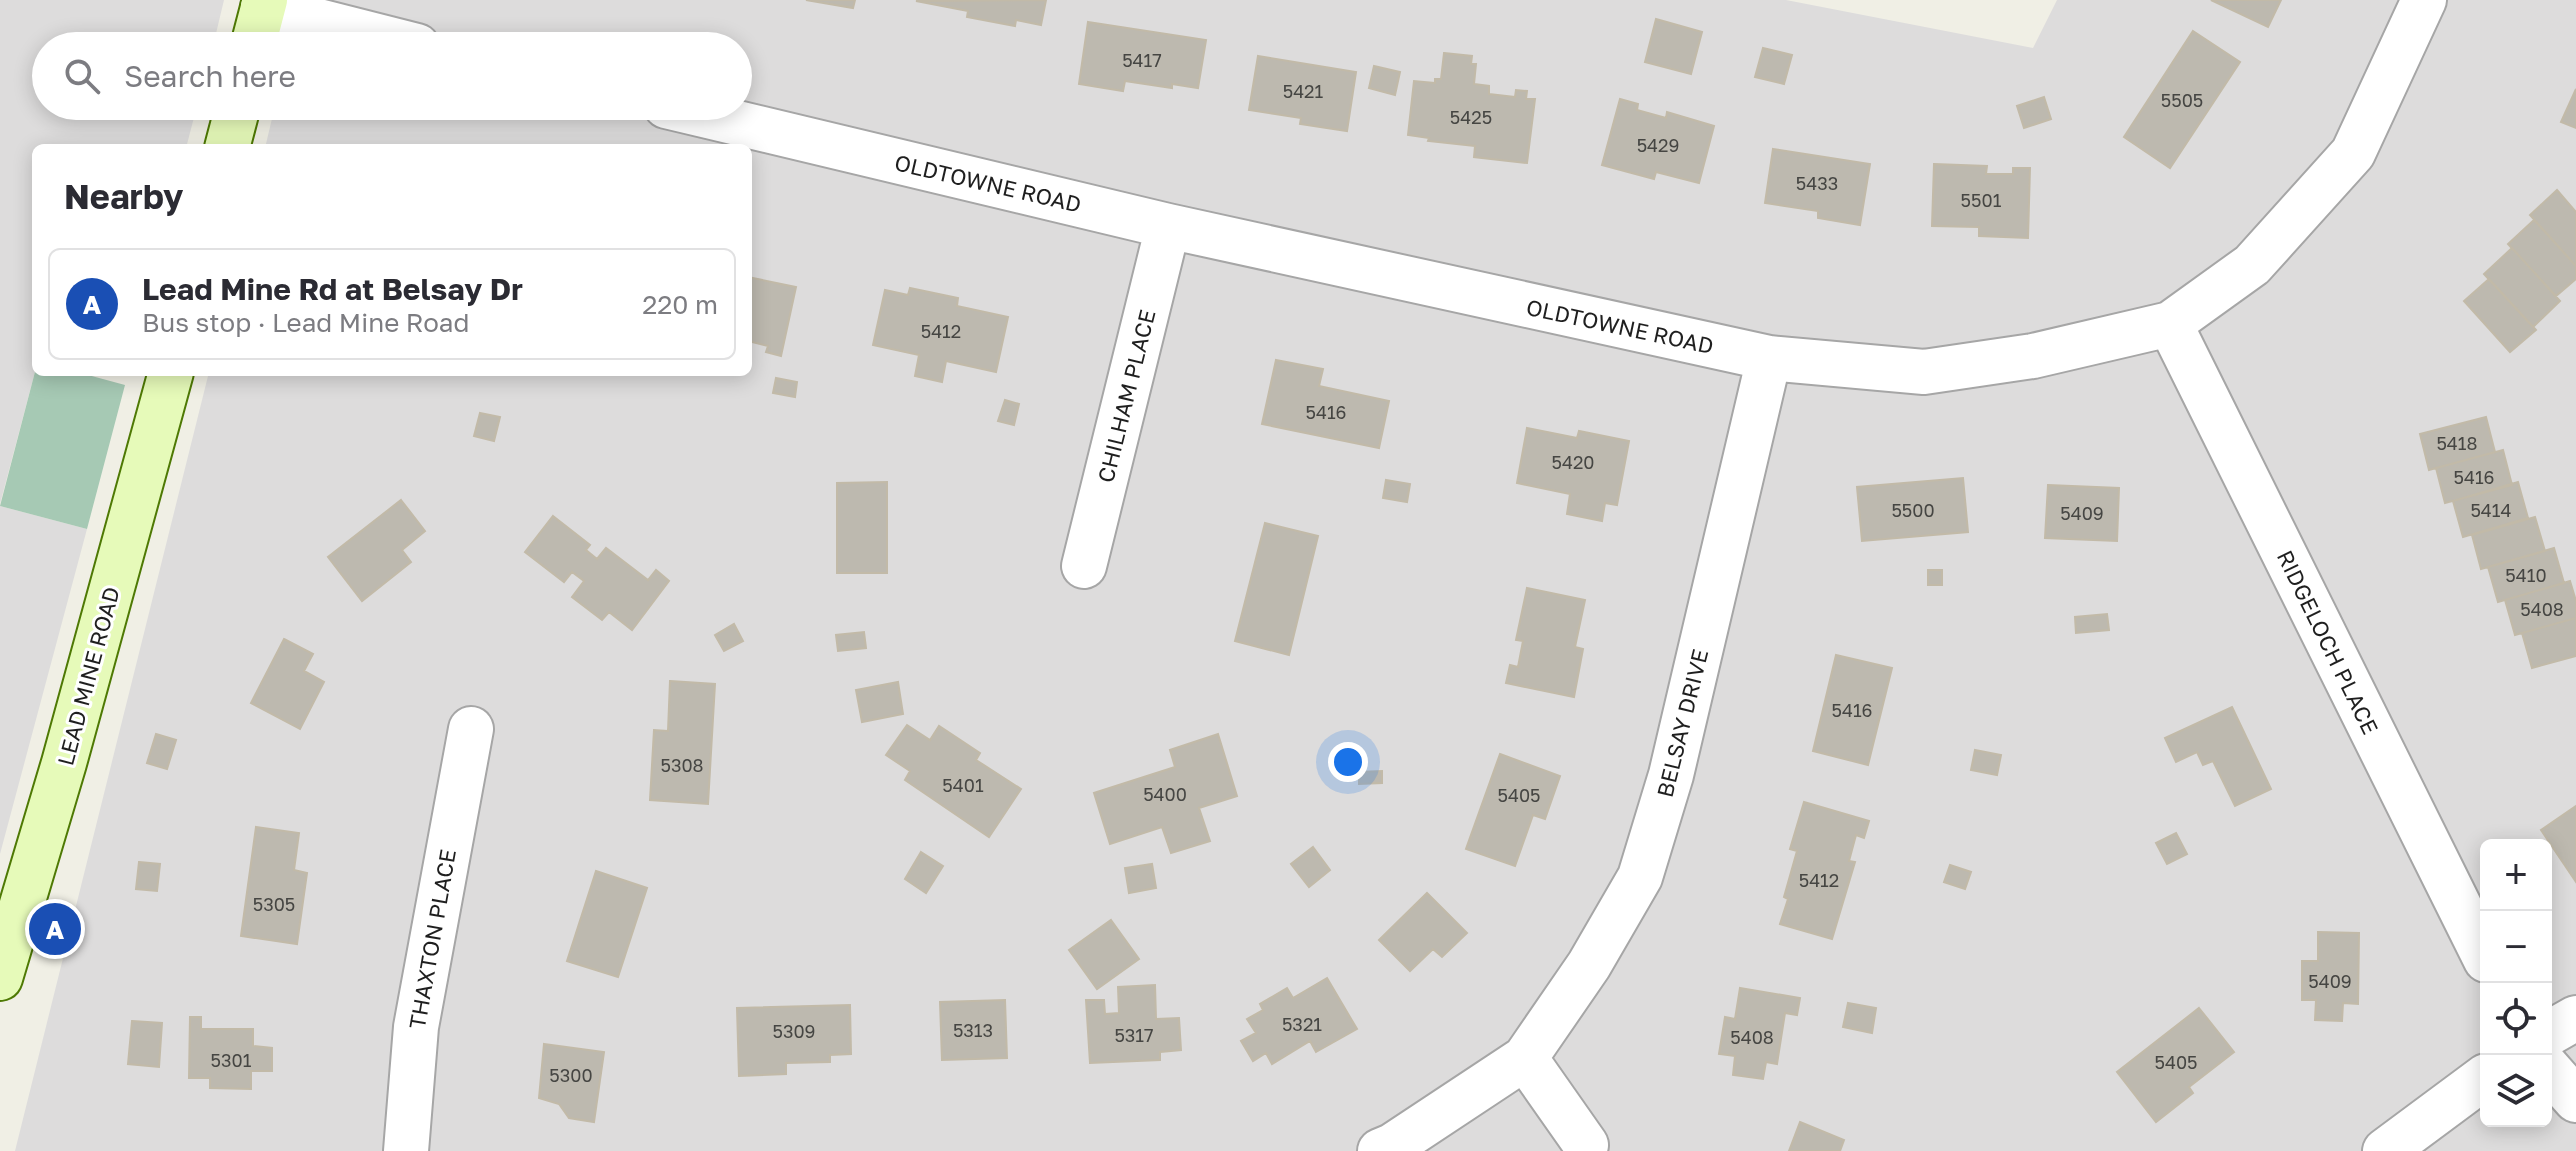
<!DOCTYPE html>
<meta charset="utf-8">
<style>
:root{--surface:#fff;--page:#f2f2f3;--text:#2b2b33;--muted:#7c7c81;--line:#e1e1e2;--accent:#0b8043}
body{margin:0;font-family:"Golos Text",sans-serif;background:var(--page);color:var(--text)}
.controls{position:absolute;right:24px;bottom:24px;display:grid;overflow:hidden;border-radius:12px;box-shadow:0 4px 20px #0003}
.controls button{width:72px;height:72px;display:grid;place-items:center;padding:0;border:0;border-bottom:2px solid var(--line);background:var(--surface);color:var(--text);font:40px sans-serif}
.you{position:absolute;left:1348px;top:762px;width:28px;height:28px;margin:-20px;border:6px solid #fff;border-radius:50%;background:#1a73e8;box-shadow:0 0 0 12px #1a73e833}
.badge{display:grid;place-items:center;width:52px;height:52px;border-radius:50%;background:var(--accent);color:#fff;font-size:26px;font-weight:700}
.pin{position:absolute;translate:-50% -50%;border:4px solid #fff;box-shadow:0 2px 8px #0006}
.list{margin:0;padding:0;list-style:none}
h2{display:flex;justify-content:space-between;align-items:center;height:104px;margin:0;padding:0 32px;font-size:34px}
h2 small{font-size:26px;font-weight:400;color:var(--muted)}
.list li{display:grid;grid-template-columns:52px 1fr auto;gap:24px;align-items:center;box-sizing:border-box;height:112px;margin:0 16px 16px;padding:0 16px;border:2px solid var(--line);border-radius:12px}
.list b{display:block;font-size:30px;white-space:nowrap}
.list p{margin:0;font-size:26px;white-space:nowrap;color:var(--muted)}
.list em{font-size:26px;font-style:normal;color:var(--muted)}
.icon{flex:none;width:44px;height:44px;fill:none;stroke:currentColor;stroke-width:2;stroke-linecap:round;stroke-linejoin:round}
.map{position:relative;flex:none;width:2576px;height:1151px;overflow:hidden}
.search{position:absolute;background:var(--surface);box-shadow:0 4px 20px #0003;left:32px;top:32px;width:720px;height:88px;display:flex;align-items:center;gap:20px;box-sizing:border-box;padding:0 28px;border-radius:44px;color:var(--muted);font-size:30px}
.panel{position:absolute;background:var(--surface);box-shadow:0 4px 20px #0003;left:32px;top:144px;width:720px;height:232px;border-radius:12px}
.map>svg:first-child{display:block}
.residential{fill:#dddcdc;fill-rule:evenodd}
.cemetery{fill:#a6c9b4}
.building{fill:#bdb9af;stroke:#c2baa8;stroke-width:2}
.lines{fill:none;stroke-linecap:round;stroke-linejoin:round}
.street-casing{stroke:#a6a6a6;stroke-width:48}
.secondary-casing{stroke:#4e7904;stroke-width:48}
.street{stroke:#fff;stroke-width:44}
.secondary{stroke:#e6fab9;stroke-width:44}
.labels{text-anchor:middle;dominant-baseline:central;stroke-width:6;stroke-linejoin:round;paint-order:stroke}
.number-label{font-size:18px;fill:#464643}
.street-label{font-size:22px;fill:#1f1f1f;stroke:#fff}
</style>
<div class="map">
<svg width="2576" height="1151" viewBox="0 0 2576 1151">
<rect width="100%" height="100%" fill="#f0efe5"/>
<!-- residential -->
<path class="residential" d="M 0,0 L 224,0 L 213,46 L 46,46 L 46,106 L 197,106 L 186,148 L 36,148 L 36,368 L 0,504 Z
M 302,0 L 1786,0 L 2033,48 L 2057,0 L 2576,0 L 2576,1151 L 15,1151 L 209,372 L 748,372 L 748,148 L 265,148 L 275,106 L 738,106 L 738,46 L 290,46 ZM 2486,845 L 2546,845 L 2546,1121 L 2486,1121 Z
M 0,506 L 87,529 L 0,854 Z"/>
<!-- cemetery -->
<path class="cemetery" d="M 36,368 L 36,372 L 77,372 L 125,385 L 87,529 L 0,506 Z"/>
<!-- building -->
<path class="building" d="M 806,0 L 855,0 L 853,8 Z
M 1046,0 L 1041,25 L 1016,20 L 1015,26 L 967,17 L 968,11 L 916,1 Z
M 2211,0 L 2281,0 L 2268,27 Z
M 1656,19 L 1702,32 L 1691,74 L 1645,62 Z
M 1088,22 L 1206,40 L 1198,88 L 1172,84 L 1172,88 L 1125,81 L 1123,91 L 1079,84 Z
M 2193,31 L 2240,62 L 2170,168 L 2124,137 Z
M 1763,48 L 1792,55 L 1784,84 L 1755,77 Z
M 1444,53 L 1472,56 L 1471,64 L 1476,64 L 1474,84 L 1489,86 L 1489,94 L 1515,97 L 1516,90 L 1527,91 L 1526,99 L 1535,99 L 1527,163 L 1474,157 L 1475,146 L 1428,141 L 1429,138 L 1408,135 L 1414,81 L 1435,83 L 1435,79 L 1441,79 Z
M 1258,56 L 1356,72 L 1347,131 L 1300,124 L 1301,118 L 1249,110 Z
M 1374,66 L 1400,72 L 1395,95 L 1369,88 Z
M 2576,89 L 2576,128 L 2561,122 Z
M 2044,97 L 2051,119 L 2024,128 L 2017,106 Z
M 1620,99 L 1638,104 L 1637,110 L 1666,118 L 1667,112 L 1714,126 L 1699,183 L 1656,172 L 1654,179 L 1602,165 Z
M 1773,149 L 1870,164 L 1860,225 L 1818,218 L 1818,211 L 1765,203 Z
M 1934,164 L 1987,166 L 1986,174 L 2013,174 L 2013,168 L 2030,168 L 2028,238 L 1979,236 L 1979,227 L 1932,226 Z
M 2557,190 L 2576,212 L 2576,266 L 2530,215 Z
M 2534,220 L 2576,266 L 2576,279 L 2556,296 L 2508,244 Z
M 2512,248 L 2560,301 L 2533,327 L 2484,274 Z
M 748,277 L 796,287 L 781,356 L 766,352 L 768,346 L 748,341 Z
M 2489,279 L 2536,330 L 2510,352 L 2464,301 Z
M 910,288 L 958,298 L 957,306 L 1008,317 L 996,372 L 946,361 L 942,382 L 915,376 L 919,355 L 873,345 L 885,290 L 908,295 Z
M 1276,360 L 1323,369 L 1319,386 L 1389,401 L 1379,448 L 1262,424 Z
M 776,378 L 797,382 L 795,397 L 773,393 Z
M 1005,400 L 1019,404 L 1014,425 L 998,421 Z
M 480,413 L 500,417 L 494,441 L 474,436 Z
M 2486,417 L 2495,452 L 2429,470 L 2420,434 Z
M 1527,428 L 1577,438 L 1579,431 L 1629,441 L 1617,505 L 1605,503 L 1602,521 L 1567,514 L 1570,494 L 1517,483 Z
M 2503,450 L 2512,485 L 2445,503 L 2436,468 Z
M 1963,478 L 1968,532 L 1862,541 L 1857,487 Z
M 1386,480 L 1410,484 L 1407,502 L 1383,498 Z
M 887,482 L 887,573 L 837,573 L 837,483 Z
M 2518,482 L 2528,518 L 2463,537 L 2453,501 Z
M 2048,485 L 2119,488 L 2117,541 L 2045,538 Z
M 401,500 L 425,531 L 402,550 L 411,562 L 362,601 L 328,557 Z
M 553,516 L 590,545 L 586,550 L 597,559 L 606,548 L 648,580 L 656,570 L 669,581 L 632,630 L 609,612 L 602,620 L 572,597 L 584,581 L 572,572 L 564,582 L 525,552 Z
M 2535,517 L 2545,551 L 2481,569 L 2472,535 Z
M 1265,523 L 1318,536 L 1289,655 L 1235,641 Z
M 2554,548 L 2564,583 L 2498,602 L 2488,567 Z
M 1928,570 L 1942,570 L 1942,585 L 1928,585 Z
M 2570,581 L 2576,601 L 2576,618 L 2515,635 L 2505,600 Z
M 1527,588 L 1585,600 L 1575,647 L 1583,649 L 1574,697 L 1506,683 L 1510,665 L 1518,667 L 1523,641 L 1516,640 Z
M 2107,614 L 2109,630 L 2076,633 L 2075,617 Z
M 2576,618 L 2576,656 L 2532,668 L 2522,633 Z
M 734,624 L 743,641 L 724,651 L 715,635 Z
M 864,632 L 866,648 L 838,651 L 836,635 Z
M 284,639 L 313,654 L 304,671 L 324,682 L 300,729 L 251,703 Z
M 1836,655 L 1892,668 L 1868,765 L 1813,751 Z
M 670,681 L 715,684 L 708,804 L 650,800 L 654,730 L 668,731 Z
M 898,682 L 903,714 L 862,722 L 856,690 Z
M 2232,707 L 2271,789 L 2235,806 L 2213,761 L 2203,765 L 2197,752 L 2176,762 L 2165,738 Z
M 907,725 L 930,740 L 939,726 L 980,753 L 976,760 L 1021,789 L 989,837 L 905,780 L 910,771 L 886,755 Z
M 156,734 L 176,740 L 167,769 L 147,763 Z
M 1218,734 L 1237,796 L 1199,808 L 1210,841 L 1171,853 L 1162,827 L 1110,844 L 1094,793 L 1175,767 L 1170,750 Z
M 1975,750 L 2001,755 L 1997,775 L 1971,770 Z
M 1500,754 L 1560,776 L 1545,819 L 1533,815 L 1515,866 L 1466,849 Z
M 1382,771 L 1382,783 L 1359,784 L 1359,772 Z
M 1804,802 L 1869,821 L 1864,838 L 1856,835 L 1849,861 L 1855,862 L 1832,939 L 1780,924 L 1788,899 L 1784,897 L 1797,851 L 1790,849 Z
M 2576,806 L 2576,882 L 2541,830 Z
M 256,827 L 299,833 L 294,870 L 307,873 L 297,944 L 241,936 Z
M 2176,833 L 2187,854 L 2167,864 L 2156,843 Z
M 1313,847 L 1330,870 L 1309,887 L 1291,864 Z
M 921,852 L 943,866 L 926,893 L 905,879 Z
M 139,862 L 160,864 L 157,891 L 136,889 Z
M 1152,864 L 1156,888 L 1129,893 L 1125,868 Z
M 1950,865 L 1971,872 L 1965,889 L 1944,882 Z
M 596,871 L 647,888 L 618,977 L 567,961 Z
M 1427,893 L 1467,933 L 1442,957 L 1433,949 L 1410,971 L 1379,940 Z
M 1111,920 L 1139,959 L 1097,989 L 1069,950 Z
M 2318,932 L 2359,933 L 2358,1004 L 2343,1003 L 2342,1021 L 2315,1020 L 2316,1000 L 2302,1000 L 2302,961 L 2318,961 Z
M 1327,978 L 1357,1029 L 1316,1052 L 1310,1041 L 1272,1064 L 1266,1053 L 1253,1061 L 1241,1041 L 1256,1033 L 1247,1019 L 1263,1010 L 1260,1004 L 1287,988 L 1293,998 Z
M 1155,985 L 1156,1019 L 1179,1018 L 1181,1050 L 1160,1052 L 1160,1060 L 1090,1063 L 1086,1000 L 1104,1000 L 1105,1014 L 1119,1013 L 1118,987 Z
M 1740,988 L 1800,998 L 1797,1015 L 1785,1013 L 1777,1064 L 1766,1062 L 1763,1079 L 1733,1075 L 1735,1056 L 1719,1054 L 1725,1017 L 1735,1019 Z
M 1005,1000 L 1007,1058 L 942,1060 L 940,1002 Z
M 1848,1003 L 1876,1008 L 1872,1033 L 1843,1027 Z
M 850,1005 L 851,1054 L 830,1055 L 830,1062 L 786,1063 L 786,1074 L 739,1076 L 737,1008 Z
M 2199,1008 L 2234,1052 L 2189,1087 L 2193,1093 L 2156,1122 L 2117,1072 Z
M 190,1017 L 201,1017 L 201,1029 L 253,1029 L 253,1046 L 272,1048 L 272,1071 L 251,1071 L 251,1089 L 210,1088 L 210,1078 L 189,1078 Z
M 132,1021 L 162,1023 L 159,1067 L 128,1064 Z
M 544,1044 L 604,1052 L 594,1122 L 569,1118 L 559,1104 L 539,1098 Z
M 1800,1122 L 1844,1140 L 1840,1151 L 1789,1151 Z"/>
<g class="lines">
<defs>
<path id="street" d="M 263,7 L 417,46
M 666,106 L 1168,226 L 1769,358 L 1924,372 L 2033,356 L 2170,324 L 2252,265 L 2353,153 L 2424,0
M 2170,324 L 2486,960
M 1084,566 L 1168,226
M 2546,1035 L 2576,1018
M 1525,1058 L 1586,1145
M 2546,1066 L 2576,1100
M 406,1151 L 416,1027 L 471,729
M 1380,1151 L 1392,1146 L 1525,1058 L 1589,965 L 1640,877 L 1671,775 L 1769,358
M 2385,1151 L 2486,1076"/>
<path id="secondary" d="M 253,46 L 265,0
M 227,148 L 238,106
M 0,978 L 64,763 L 171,372"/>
</defs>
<!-- street casing -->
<use href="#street" class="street-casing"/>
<!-- secondary casing -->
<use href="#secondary" class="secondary-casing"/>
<!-- street -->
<use href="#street" class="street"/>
<!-- secondary -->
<use href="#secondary" class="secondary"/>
</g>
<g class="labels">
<!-- number labels -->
<g class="number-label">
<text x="1142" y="60">5417</text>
<text x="1303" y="91">5421</text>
<text x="2182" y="100">5505</text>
<text x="1471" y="117">5425</text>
<text x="1658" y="145">5429</text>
<text x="1817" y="183">5433</text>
<text x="1981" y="200">5501</text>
<text x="941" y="331">5412</text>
<text x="1326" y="412">5416</text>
<text x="2457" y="443">5418</text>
<text x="1573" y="462">5420</text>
<text x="2474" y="477">5416</text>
<text x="1913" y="510">5500</text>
<text x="2491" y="510">5414</text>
<text x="2082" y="513">5409</text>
<text x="2526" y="575">5410</text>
<text x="2542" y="609">5408</text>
<text x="1852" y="710">5416</text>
<text x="682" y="765">5308</text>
<text x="963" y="785">5401</text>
<text x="1165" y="794">5400</text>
<text x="1519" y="795">5405</text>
<text x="1819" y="880">5412</text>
<text x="274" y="904">5305</text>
<text x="2330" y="981">5409</text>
<text x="1302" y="1024">5321</text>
<text x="973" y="1030">5313</text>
<text x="794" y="1031">5309</text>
<text x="1134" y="1035">5317</text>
<text x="1752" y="1037">5408</text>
<text x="231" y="1060">5301</text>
<text x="2176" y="1062">5405</text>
<text x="571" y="1075">5300</text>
</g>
<!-- street labels -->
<g class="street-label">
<text transform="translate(988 183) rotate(13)">OLDTOWNE ROAD</text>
<text transform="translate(1620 326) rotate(12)">OLDTOWNE ROAD</text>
<text transform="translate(1126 396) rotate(-76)">CHILHAM PLACE</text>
<text transform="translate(2328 642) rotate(64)">RIDGELOCH PLACE</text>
<text transform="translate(88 676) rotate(-75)">LEAD MINE ROAD</text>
<text transform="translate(1682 723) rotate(-76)">BELSAY DRIVE</text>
<text transform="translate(432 939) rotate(-80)">THAXTON PLACE</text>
</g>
</g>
</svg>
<div class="controls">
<button>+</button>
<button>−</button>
<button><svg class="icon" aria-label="locate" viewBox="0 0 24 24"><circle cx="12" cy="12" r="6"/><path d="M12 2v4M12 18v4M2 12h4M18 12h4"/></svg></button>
<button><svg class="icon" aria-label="layers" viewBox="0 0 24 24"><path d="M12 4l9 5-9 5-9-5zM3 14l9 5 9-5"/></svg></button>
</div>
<div class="you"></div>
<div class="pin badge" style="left:55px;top:929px;background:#1a4fb4">A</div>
<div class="search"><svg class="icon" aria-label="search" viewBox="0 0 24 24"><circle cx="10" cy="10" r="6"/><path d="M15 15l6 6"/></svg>Search here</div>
<section class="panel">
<h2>Nearby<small></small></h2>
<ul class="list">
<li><span class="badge" style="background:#1a4fb4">A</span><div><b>Lead Mine Rd at Belsay Dr</b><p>Bus stop · Lead Mine Road</p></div><em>220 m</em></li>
</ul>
</section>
</div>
